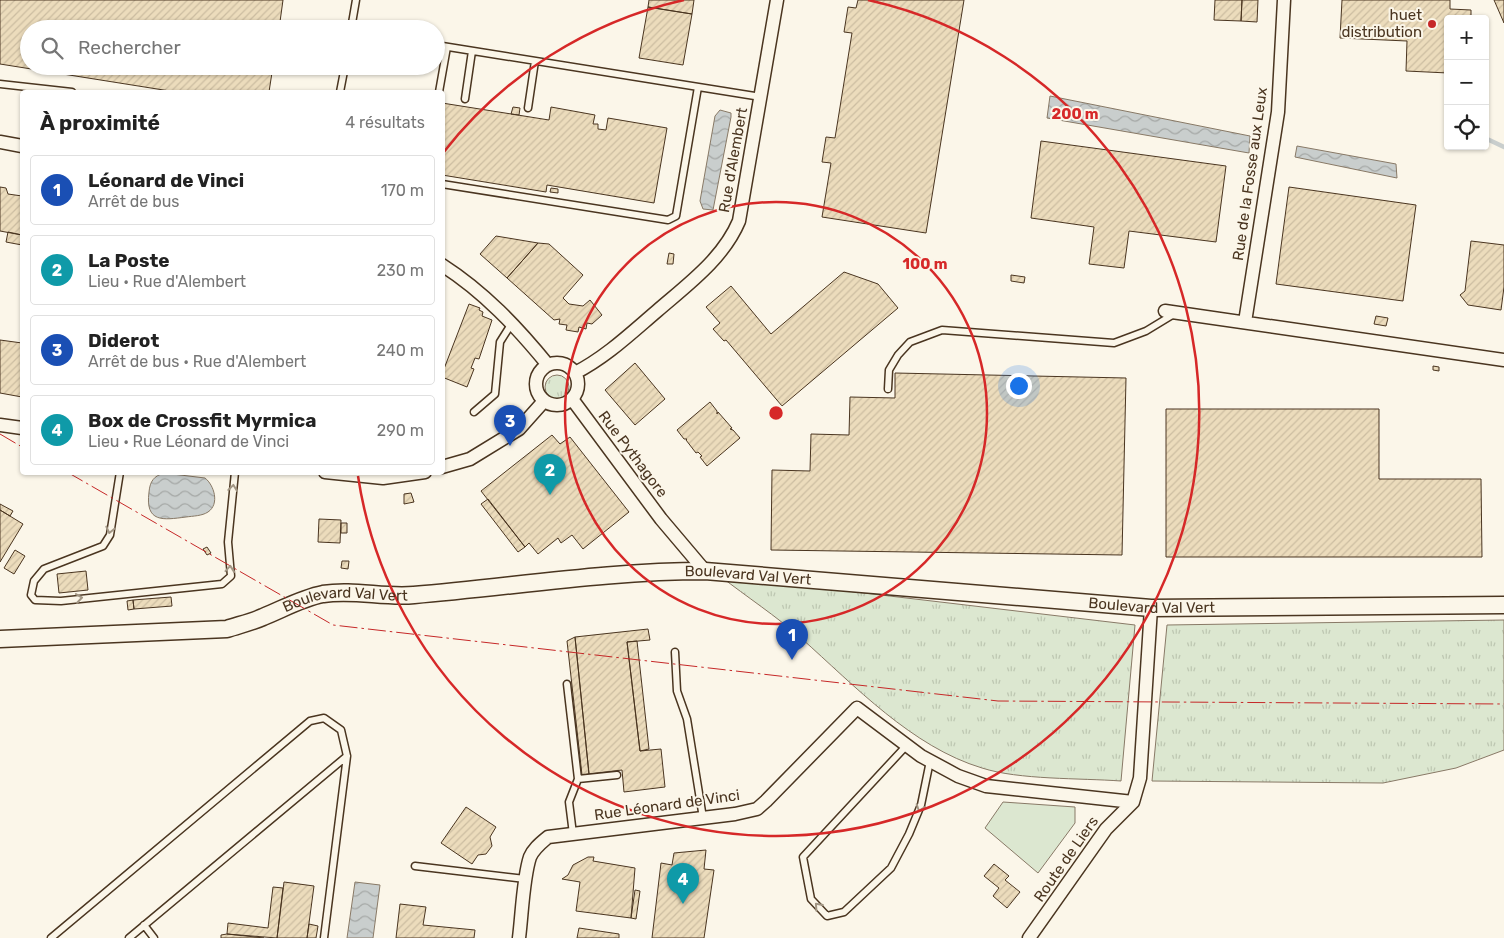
<!DOCTYPE html>
<html lang="fr">
<meta charset="utf-8">
<style>
:root{--surface:#fff;--page:#f2f2f2;--text:#222;--muted:#767676;--line:#e0e0e0;--accent:#7c3aed}
body{margin:0;font-family:Rubik,sans-serif;background:var(--page);color:var(--text)}
.controls{position:absolute;right:15px;top:15px;display:grid;overflow:hidden;border-radius:5px;box-shadow:0 1px 4px #0004}
.controls button{width:45px;height:45px;display:grid;place-items:center;padding:0;border:0;border-bottom:1px solid var(--line);background:var(--surface);color:var(--text);font:25px sans-serif}
.you{position:absolute;left:1018px;top:385px;width:18px;height:18px;margin:-12px;border:4px solid #fff;border-radius:50%;background:#1a73e8;box-shadow:0 0 0 8px #1a73e833}
.badge{display:grid;place-items:center;width:32px;height:32px;border-radius:50%;background:var(--accent);color:#fff;font-size:16px;font-weight:700}
.pin{position:absolute;translate:-50% -41px;filter:drop-shadow(0 1px 2px #0008)}
.pin::after{content:'';position:absolute;top:26px;width:18px;height:15px;background:inherit;clip-path:polygon(0 0,100% 0,50% 100%)}
.list{margin:0;padding:0;list-style:none}
h2{display:flex;justify-content:space-between;align-items:center;height:65px;margin:0;padding:0 20px;font-size:21px}
h2 small{font-size:16px;font-weight:400;color:var(--muted)}
.list li{display:grid;grid-template-columns:32px 1fr auto;gap:15px;align-items:center;box-sizing:border-box;height:70px;margin:0 10px 10px;padding:0 10px;border:1px solid var(--line);border-radius:5px}
.list b{display:block;font-size:19px;white-space:nowrap}
.list p{margin:0;font-size:16px;white-space:nowrap;color:var(--muted)}
.list em{font-size:16px;font-style:normal;color:var(--muted)}
.icon{flex:none;width:28px;height:28px;fill:none;stroke:currentColor;stroke-width:2;stroke-linecap:round;stroke-linejoin:round}
.map{position:relative;flex:none;width:1504px;height:938px;overflow:hidden}
.search{position:absolute;background:var(--surface);box-shadow:0 1px 4px #0004;left:20px;top:20px;width:425px;height:55px;display:flex;align-items:center;gap:12px;box-sizing:border-box;padding:0 18px;border-radius:28px;color:var(--muted);font-size:19px}
.panel{position:absolute;background:var(--surface);box-shadow:0 1px 4px #0004;left:20px;top:90px;width:425px;height:385px;border-radius:5px}
.map>svg:first-child{display:block}
.grass{fill:url(#grass-tufts);stroke:#887966}
.pitch{fill:#dce7d0;stroke:#887966}
.water{fill:url(#water-waves);stroke:#887966}
.lines{fill:none;stroke-linecap:round;stroke-linejoin:round}
.stream{stroke:#c9cecd;stroke-width:4.5}
.building{fill:url(#building-hatch);stroke:#4a3520}
.service-casing{stroke:#4a3520;stroke-width:9}
.minor-casing{stroke:#4a3520;stroke-width:15}
.tertiary-casing{stroke:#4a3520;stroke-width:19}
.service{stroke:#fbf6e9;stroke-width:6}
.minor{stroke:#fbf6e9;stroke-width:12}
.tertiary{stroke:#fbf6e9;stroke-width:16}
.power{stroke:#c62828;stroke-width:1;stroke-dasharray:18 4 2.5 4;stroke-linecap:butt}
.oneway{stroke:#a29684}
.ring{fill:none;stroke:#d62828;stroke-width:2.5}
.poi-dot{fill:#c62828;stroke:#fbf6e9;stroke-width:2}
.labels{text-anchor:middle;dominant-baseline:central;stroke-width:4;stroke-linejoin:round;paint-order:stroke}
.poi-label{font-size:15px;fill:#4a3520;stroke:#fbf6e9;text-anchor:end}
.street-label{font-size:15px;fill:#4a3520;stroke:#fbf6e9}
.centre{fill:#d62828;stroke:#fbf6e9;stroke-width:2.5}
.ring-label{font-size:15px;text-anchor:middle;font-weight:bold;fill:#d62828;stroke:#fbf6e9;stroke-width:4;stroke-linejoin:round;paint-order:stroke}
</style>
<div class="map">
<svg width="1504" height="938" viewBox="0 0 1504 938">
<defs>
<pattern id="grass-tufts" width="24" height="20" patternUnits="userSpaceOnUse" patternTransform="scale(1.25)"><rect width="24" height="20" fill="#dce7d0"/><path d="M3 7l-1-3M5 7V3M7 7l1-3M15 17l-1-3M17 17v-4M19 17l1-3" fill="none" stroke="#bec7b2"/></pattern>
<pattern id="water-waves" width="16" height="10" patternUnits="userSpaceOnUse" patternTransform="scale(1.25)"><rect width="16" height="10" fill="#c9cecd"/><path d="M0 5q4-4 8 0t8 0" fill="none" stroke="#a5a8a6"/></pattern>
<pattern id="building-hatch" width="6" height="6" patternUnits="userSpaceOnUse" patternTransform="scale(1.25)"><rect width="6" height="6" fill="#ecdcbc"/><path d="M-1 1l2-2M0 6l6-6M5 7l2-2" fill="none" stroke="#ccbda1"/></pattern>
</defs>
<rect width="100%" height="100%" fill="#fbf6e9"/>
<!-- grass -->
<path class="grass" d="M545 387a12 12 0 1 1 24 0a12 12 0 1 1-24 0Z
M 720,576 L 1135,625 L 1121,781 C 1080,778 1019,780 982,768 C 912,747 855,686 801,638 C 776,616 747,597 720,576 Z
M 1504,620 L 1504,750 L 1456,768 L 1383,783 L 1152,781 L 1167,625 Z"/>
<!-- pitch -->
<path class="pitch" d="M 1003,802 L 1075,807 L 1075,823 L 1038,873 L 985,828 Z"/>
<!-- water -->
<path class="water" d="M 1050,96 L 1250,136 L 1249,153 L 1047,118 Z
M 720,110 L 731,113 L 731,117 L 713,210 L 703,209 L 700,201 L 715,116 Z
M 1297,146 L 1396,164 L 1397,178 L 1295,157 Z
M 164,473 L 205,478 C 214,485 220,504 208,512 C 202,516 193,516 186,517 C 163,520 145,523 149,492 C 150,481 154,476 164,473 Z
M 355,882 L 380,885 L 373,938 L 347,938 Z"/>
<g class="lines">
<!-- stream -->
<path class="stream" d="M 1485,138 L 1504,147"/>
</g>
<!-- building -->
<path class="building" d="M 0,0 L 283,0 L 279,29 L 29,29 L 29,66 L 273,66 L 269,92 L 176,92 L 0,64 Z
M 649,0 L 694,0 L 692,14 L 648,7 Z
M 858,0 L 964,0 L 926,233 L 822,217 L 831,163 L 822,162 L 826,137 L 835,138 L 852,33 L 844,32 L 848,7 L 856,8 Z
M 1215,0 L 1242,0 L 1241,21 L 1214,20 Z
M 1242,0 L 1258,0 L 1257,22 L 1241,21 Z
M 1342,0 L 1450,0 L 1450,9 L 1471,10 L 1471,19 L 1448,19 L 1448,73 L 1406,71 L 1407,41 L 1340,38 Z
M 1494,0 L 1504,0 L 1504,23 Z
M 648,7 L 692,14 L 683,65 L 639,58 Z
M 442,103 L 549,120 L 551,107 L 595,115 L 593,124 L 598,124 L 598,129 L 606,130 L 608,118 L 667,128 L 654,203 L 547,185 L 546,192 L 442,175 Z
M 513,107 L 520,108 L 519,115 L 511,114 Z
M 1041,141 L 1226,166 L 1216,242 L 1129,231 L 1124,268 L 1089,264 L 1094,227 L 1031,218 Z
M 0,187 L 6,188 L 8,194 L 22,196 L 22,235 L 0,231 Z
M 1289,187 L 1416,205 L 1403,301 L 1276,284 Z
M 551,188 L 558,189 L 558,193 L 550,192 Z
M 8,232 L 22,235 L 22,245 L 6,242 Z
M 496,236 L 538,243 L 507,278 L 480,254 Z
M 1471,241 L 1504,245 L 1504,287 L 1501,310 L 1468,305 L 1460,295 L 1465,291 Z
M 538,243 L 549,244 L 583,275 L 563,298 L 569,304 L 583,306 L 590,300 L 602,315 L 592,324 L 587,323 L 586,329 L 579,327 L 578,332 L 566,330 L 567,325 L 559,324 L 560,319 L 554,320 L 507,278 Z
M 669,253 L 674,254 L 673,264 L 667,264 Z
M 844,272 L 878,284 L 898,308 L 782,406 L 726,340 L 724,341 L 713,329 L 720,323 L 706,307 L 731,286 L 771,334 Z
M 1011,275 L 1025,277 L 1024,283 L 1011,281 Z
M 469,304 L 480,308 L 479,310 L 483,312 L 482,316 L 492,320 L 479,359 L 475,358 L 471,368 L 474,369 L 467,387 L 442,377 L 442,374 Z
M 1376,316 L 1388,318 L 1386,326 L 1374,324 Z
M 0,340 L 22,343 L 22,397 L 0,393 Z
M 635,363 L 665,399 L 635,425 L 605,390 Z
M 1433,366 L 1439,367 L 1439,371 L 1433,370 Z
M 895,373 L 1126,378 L 1122,555 L 771,550 L 772,470 L 810,471 L 811,434 L 849,435 L 850,397 L 895,398 Z
M 710,402 L 717,411 L 717,414 L 718,412 L 732,428 L 730,429 L 733,430 L 740,438 L 707,466 L 700,457 L 702,456 L 698,452 L 696,453 L 686,440 L 687,439 L 684,439 L 677,430 Z
M 1166,409 L 1379,409 L 1379,479 L 1481,479 L 1482,557 L 1166,557 Z
M 552,435 L 560,444 L 570,437 L 629,512 L 583,549 L 572,535 L 561,543 L 558,538 L 538,554 L 529,543 L 525,547 L 481,491 Z
M 411,493 L 414,502 L 404,504 L 404,494 Z
M 488,499 L 525,547 L 518,552 L 481,504 Z
M 0,504 L 13,511 L 10,516 L 0,510 Z
M 0,510 L 23,524 L 0,562 Z
M 319,519 L 341,520 L 340,543 L 318,542 Z
M 341,523 L 347,523 L 347,533 L 341,533 Z
M 207,547 L 211,553 L 207,555 L 203,549 Z
M 15,550 L 25,556 L 14,574 L 4,568 Z
M 342,561 L 349,561 L 348,569 L 341,568 Z
M 86,571 L 88,590 L 59,593 L 57,574 Z
M 171,597 L 172,606 L 134,609 L 133,600 Z
M 133,600 L 134,609 L 128,610 L 127,601 Z
M 648,629 L 650,640 L 627,642 L 640,751 L 661,749 L 665,787 L 624,792 L 622,770 L 589,774 L 575,637 Z
M 575,637 L 589,774 L 582,775 L 567,641 Z
M 637,641 L 649,749 L 640,751 L 627,642 Z
M 466,807 L 496,827 L 490,837 L 492,846 L 486,854 L 478,855 L 472,864 L 441,843 Z
M 706,850 L 704,869 L 714,870 L 704,938 L 652,938 L 661,863 L 672,865 L 674,853 Z
M 588,857 L 594,857 L 593,861 L 635,868 L 631,918 L 576,911 L 580,882 L 562,879 L 568,875 L 573,865 Z
M 994,864 L 1009,876 L 1005,880 L 1020,892 L 1007,908 L 993,896 L 999,888 L 984,876 Z
M 284,882 L 314,886 L 307,938 L 277,938 Z
M 273,887 L 283,888 L 277,938 L 227,934 L 228,923 L 268,928 Z
M 635,890 L 640,891 L 636,919 L 631,918 Z
M 400,904 L 426,907 L 423,925 L 475,930 L 474,938 L 396,938 Z
M 309,924 L 318,926 L 316,938 L 307,938 Z
M 579,928 L 619,934 L 619,938 L 577,938 Z
M 227,934 L 264,938 L 221,938 L 221,935 Z"/>
<g class="lines">
<defs>
<path id="service" d="M 351,29 L 356,0
M 436,45 L 761,97
M 0,84 L 72,92
M 340,92 L 345,66
M 439,92 L 447,47
M 465,99 L 472,51
M 528,108 L 535,61
M 442,184 L 668,220 L 676,216 L 698,87
M 888,389 L 889,370 L 898,355 L 910,342 L 942,330 L 1114,343 L 1146,331 L 1174,314
M 474,412 L 495,394 L 500,342 L 512,323
M 120,472 L 110,535 L 103,546 L 44,569 L 34,581 L 31,595 L 35,600 L 61,601 L 222,584 L 231,576 L 228,542 L 235,472
M 675,652 L 677,691 L 687,719 L 703,818
M 567,684 L 578,779 L 569,802 L 573,834
M 907,745 L 803,857 L 811,899 L 827,916 L 844,912 L 891,868 L 909,834 L 921,805 L 930,761
M 578,779 L 617,775
M 415,866 L 525,879
M 144,925 L 154,938
M 51,938 L 310,721 L 324,718 L 341,730 L 347,756 L 324,938
M 129,938 L 347,756"/>
<path id="minor" d="M 0,142 L 22,146
M 442,265 C 484,292 517,327 548,365
M 1165,311 L 1504,360
M 1245,322 L 1278,112 L 1284,0
M536 384a21 21 0 1 1 42 0a21 21 0 1 1-42 0Z
M 575,373 C 606,357 630,334 657,311 C 687,285 723,259 739,221 L 777,0
M 572,399 L 661,519 L 705,571
M 0,425 L 22,428
M 442,467 L 470,459 L 519,429 L 544,401
M 325,472 L 383,478 L 425,472
M 1133,802 L 1140,778 L 1151,608
M 519,938 C 522,915 523,878 530,857 C 534,848 541,843 548,837 L 735,814 L 757,809 L 766,801 L 857,708 L 921,756 L 958,776 L 986,786 L 1133,802
M 1029,938 L 1106,829 L 1133,802"/>
<g id="tertiary">
<path id="s1" d="M 0,639 L 227,629 C 239,625 252,622 263,617 C 283,609 302,598 323,594 C 354,589 384,598 414,595 C 511,587 607,571 705,571 L 1151,608 L 1504,605"/>
</g>
</defs>
<!-- service casing -->
<use href="#service" class="service-casing"/>
<!-- minor casing -->
<use href="#minor" class="minor-casing"/>
<!-- tertiary casing -->
<use href="#tertiary" class="tertiary-casing"/>
<!-- service -->
<use href="#service" class="service"/>
<!-- minor -->
<use href="#minor" class="minor"/>
<!-- tertiary -->
<use href="#tertiary" class="tertiary"/>
<!-- power -->
<path class="power" d="M 0,434 L 22,447
M 67,472 L 333,625 L 998,701 L 1504,704"/>
</g>
<!-- one-way arrows -->
<defs><path id="oneway-chevron" d="M-2-3.5L2.5 0L-2 3.5" fill="none" stroke-width="1.6" stroke-linecap="round" stroke-linejoin="round" transform="scale(1.25)"/></defs>
<g class="oneway">
<use href="#oneway-chevron" transform="translate(233 488) rotate(-83)"/>
<use href="#oneway-chevron" transform="translate(110 530) rotate(103)"/>
<use href="#oneway-chevron" transform="translate(230 569) rotate(-85)"/>
<use href="#oneway-chevron" transform="translate(79 598) rotate(-8)"/>
<use href="#oneway-chevron" transform="translate(920 808) rotate(109)"/>
<use href="#oneway-chevron" transform="translate(818 906) rotate(-132)"/>
</g>
<!-- distance rings -->
<g class="ring">
<circle cx="776" cy="413" r="211"/>
<path d="M443 153A423 423 0 0 1 684 0M868 0A423 423 0 1 1 358 476"/>
</g>
<!-- markers -->
<circle class="poi-dot" cx="1432" cy="24" r="5"/>
<g class="labels">
<!-- poi labels -->
<g class="poi-label">
<text x="1422" y="15">huet<tspan x="1422" dy="17">distribution</tspan></text>
</g>
<!-- street labels -->
<g class="street-label">
<text transform="translate(733 160) rotate(-80)">Rue d'Alembert</text>
<text transform="translate(1250 174) rotate(-82)">Rue de la Fosse aux Leux</text>
<text transform="translate(633 454) rotate(53)">Rue Pythagore</text>
<text stroke="none"><textPath href="#s1" startOffset="756">Boulevard Val Vert</textPath></text>
<text stroke="none"><textPath href="#s1" startOffset="351">Boulevard Val Vert</textPath></text>
<text stroke="none"><textPath href="#s1" startOffset="1161">Boulevard Val Vert</textPath></text>
<text transform="translate(667 805) rotate(-8)">Rue Léonard de Vinci</text>
<text transform="translate(1066 859) rotate(-55)">Route de Liers</text>
</g>
</g>
<circle cx="776" cy="413" r="8" class="centre"/>
<g class="ring-label">
<text x="1075" y="119">200 m</text>
<text x="925" y="269">100 m</text>
</g>
</svg>
<div class="controls">
<button>+</button>
<button>−</button>
<button><svg class="icon" aria-label="locate" viewBox="0 0 24 24"><circle cx="12" cy="12" r="6"/><path d="M12 2v4M12 18v4M2 12h4M18 12h4"/></svg></button>
</div>
<div class="you"></div>
<div class="pin badge" style="left:792px;top:660px;background:#1a4fb4">1</div>
<div class="pin badge" style="left:550px;top:495px;background:#0f9aa8">2</div>
<div class="pin badge" style="left:510px;top:446px;background:#1a4fb4">3</div>
<div class="pin badge" style="left:683px;top:904px;background:#0f9aa8">4</div>
<div class="search"><svg class="icon" aria-label="search" viewBox="0 0 24 24"><circle cx="10" cy="10" r="6"/><path d="M15 15l6 6"/></svg>Rechercher</div>
<section class="panel">
<h2>À proximité<small>4 résultats</small></h2>
<ul class="list">
<li><span class="badge" style="background:#1a4fb4">1</span><div><b>Léonard de Vinci</b><p>Arrêt de bus</p></div><em>170 m</em></li>
<li><span class="badge" style="background:#0f9aa8">2</span><div><b>La Poste</b><p>Lieu · Rue d'Alembert</p></div><em>230 m</em></li>
<li><span class="badge" style="background:#1a4fb4">3</span><div><b>Diderot</b><p>Arrêt de bus · Rue d'Alembert</p></div><em>240 m</em></li>
<li><span class="badge" style="background:#0f9aa8">4</span><div><b>Box de Crossfit Myrmica</b><p>Lieu · Rue Léonard de Vinci</p></div><em>290 m</em></li>
</ul>
</section>
</div>
